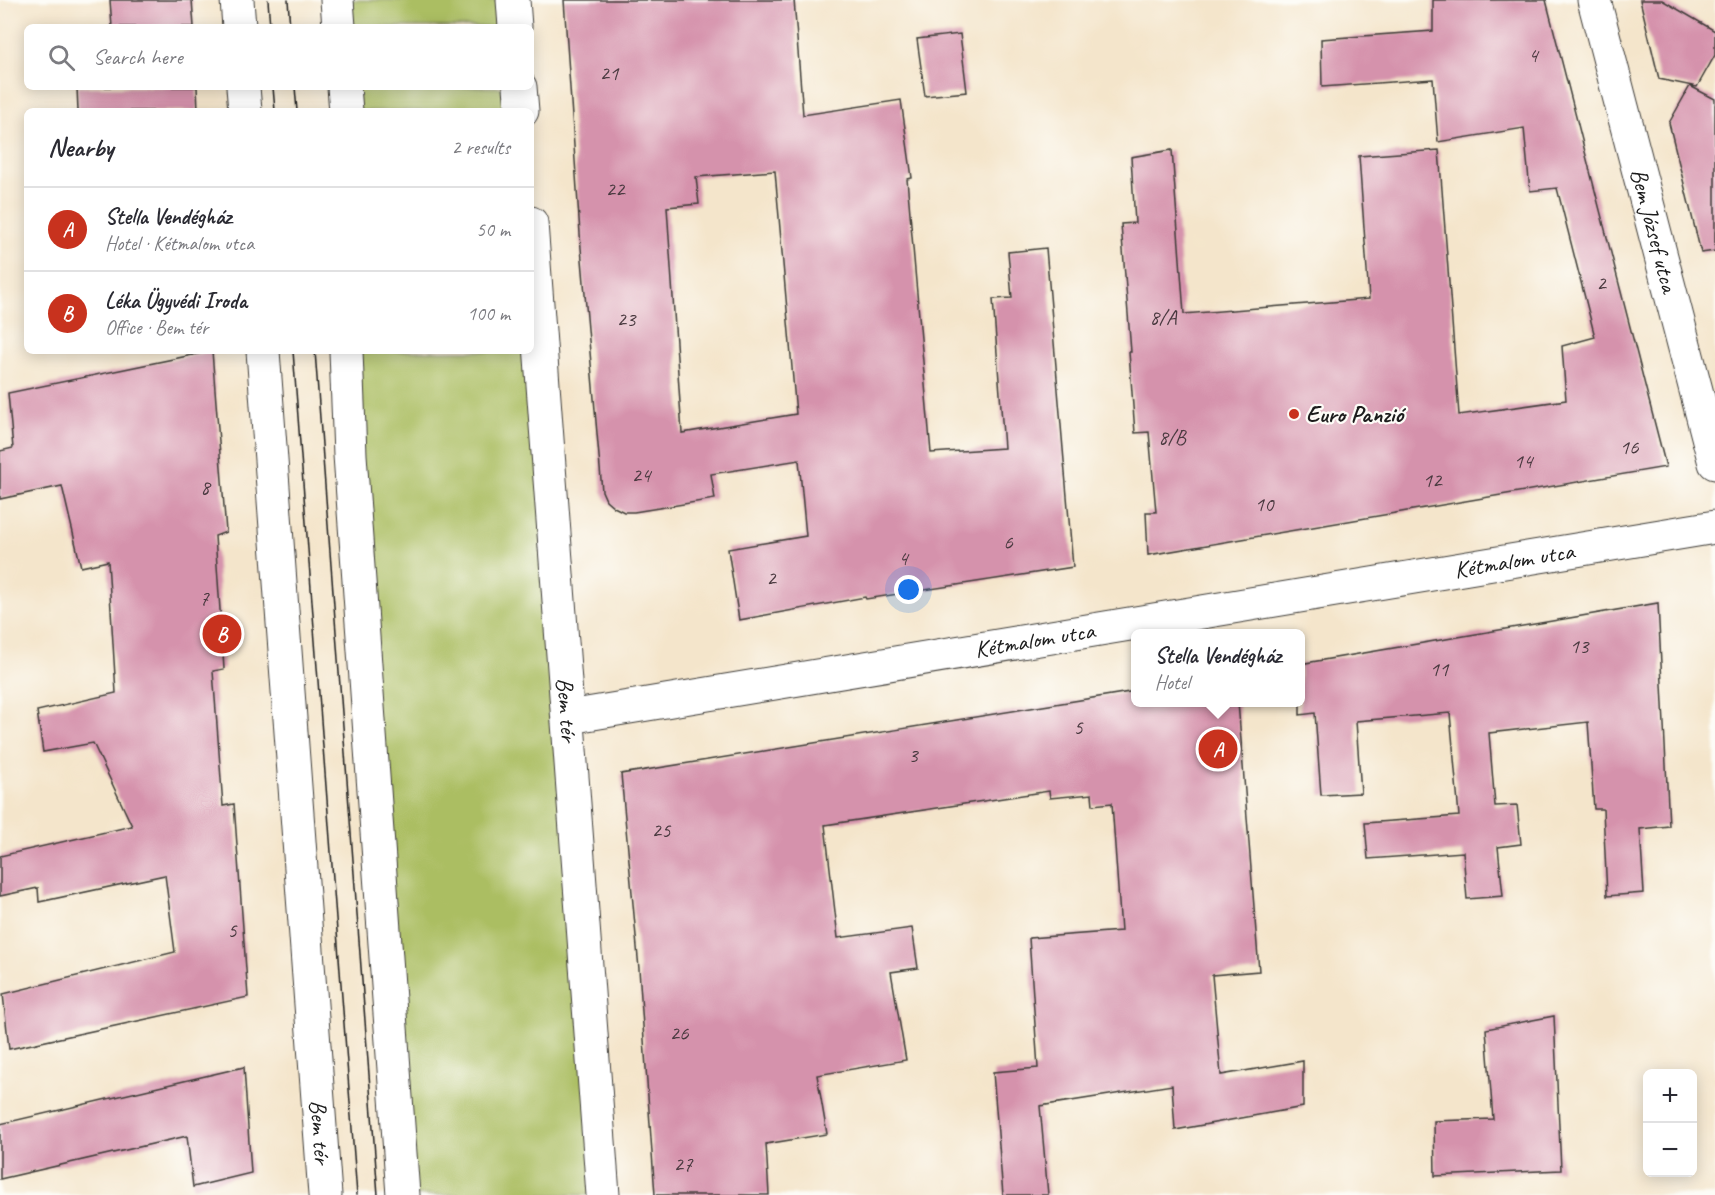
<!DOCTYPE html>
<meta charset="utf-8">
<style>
:root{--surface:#fff;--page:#f2f2f3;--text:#2b2b33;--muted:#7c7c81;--line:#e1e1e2;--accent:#c8321e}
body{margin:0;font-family:Caveat,sans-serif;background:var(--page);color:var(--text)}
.controls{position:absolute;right:18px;bottom:18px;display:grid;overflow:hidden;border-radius:9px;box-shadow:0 3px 15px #0003}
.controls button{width:54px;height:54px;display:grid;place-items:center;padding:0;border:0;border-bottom:2px solid var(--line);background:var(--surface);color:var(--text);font:30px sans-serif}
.you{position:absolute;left:909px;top:590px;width:21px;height:21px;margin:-15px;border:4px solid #fff;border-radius:50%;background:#1a73e8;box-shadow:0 0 0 9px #1a73e833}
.badge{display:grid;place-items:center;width:39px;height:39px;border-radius:50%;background:var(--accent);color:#fff;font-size:20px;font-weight:700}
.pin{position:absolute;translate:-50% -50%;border:3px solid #fff;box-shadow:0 2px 6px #0006}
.popup{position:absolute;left:1131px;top:629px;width:174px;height:78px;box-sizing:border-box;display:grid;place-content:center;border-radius:9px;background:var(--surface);filter:drop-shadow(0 2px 4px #0005);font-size:20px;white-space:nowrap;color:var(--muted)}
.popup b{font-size:22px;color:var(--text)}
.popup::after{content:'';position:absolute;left:50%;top:100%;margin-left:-12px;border:12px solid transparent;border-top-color:var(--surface)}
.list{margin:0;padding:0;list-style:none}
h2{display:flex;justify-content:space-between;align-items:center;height:78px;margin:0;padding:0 24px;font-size:26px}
h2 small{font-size:20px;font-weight:400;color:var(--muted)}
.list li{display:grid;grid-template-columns:39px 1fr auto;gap:18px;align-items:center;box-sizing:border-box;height:84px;padding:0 24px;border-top:2px solid var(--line)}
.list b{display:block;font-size:22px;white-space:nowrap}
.list p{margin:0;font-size:20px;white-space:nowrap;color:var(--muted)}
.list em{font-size:20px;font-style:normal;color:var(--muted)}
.icon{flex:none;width:33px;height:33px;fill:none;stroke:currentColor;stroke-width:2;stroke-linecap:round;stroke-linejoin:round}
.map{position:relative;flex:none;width:1715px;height:1195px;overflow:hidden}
.search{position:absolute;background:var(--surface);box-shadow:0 3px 15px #0003;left:24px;top:24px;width:510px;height:66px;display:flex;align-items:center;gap:15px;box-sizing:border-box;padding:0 21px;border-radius:9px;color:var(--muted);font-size:22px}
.panel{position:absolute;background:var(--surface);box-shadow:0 3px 15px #0003;left:24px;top:108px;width:510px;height:246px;border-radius:9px}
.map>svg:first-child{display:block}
.green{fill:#abbe62;stroke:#646d3f;stroke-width:1.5}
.building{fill:#d592ac;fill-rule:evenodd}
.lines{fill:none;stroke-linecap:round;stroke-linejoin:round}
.street-casing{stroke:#3c3a36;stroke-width:35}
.secondary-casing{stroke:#3c3a36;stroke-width:35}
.street{stroke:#fff;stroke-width:33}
.secondary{stroke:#fff;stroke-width:33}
.tram{stroke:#1c1c1c;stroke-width:1.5}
.poi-dot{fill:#c8321e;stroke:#fdfcf7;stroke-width:2}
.labels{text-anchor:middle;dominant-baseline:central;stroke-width:4.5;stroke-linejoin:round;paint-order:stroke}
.number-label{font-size:21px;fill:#4a3a40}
.street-label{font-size:24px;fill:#1c1c1c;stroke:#fdfcf7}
.poi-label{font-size:24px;font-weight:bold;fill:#1c1c1c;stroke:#fdfcf7;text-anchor:start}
</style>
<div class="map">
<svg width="1715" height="1195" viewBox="0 0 1715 1195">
<rect width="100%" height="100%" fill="#fdfcf7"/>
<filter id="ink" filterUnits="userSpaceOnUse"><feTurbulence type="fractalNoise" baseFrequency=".0167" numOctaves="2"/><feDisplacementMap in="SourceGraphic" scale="12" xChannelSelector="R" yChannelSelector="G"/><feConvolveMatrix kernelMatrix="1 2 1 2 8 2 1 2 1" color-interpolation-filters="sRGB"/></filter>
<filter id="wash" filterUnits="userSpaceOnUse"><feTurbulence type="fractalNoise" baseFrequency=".008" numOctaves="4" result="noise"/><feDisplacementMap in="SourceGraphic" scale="24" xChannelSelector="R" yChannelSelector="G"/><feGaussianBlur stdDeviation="1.35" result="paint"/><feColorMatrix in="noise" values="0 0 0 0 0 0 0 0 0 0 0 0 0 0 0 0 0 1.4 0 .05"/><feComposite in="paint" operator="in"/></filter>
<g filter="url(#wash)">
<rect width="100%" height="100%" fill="#f4e5cb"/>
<!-- green -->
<path class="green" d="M 337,0 L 513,0 L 515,27 L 339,27 Z
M 344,87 L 520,87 L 522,111 L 346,111 Z
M 346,351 L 531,351 L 603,1195 L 403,1195 Z"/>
<g id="blocks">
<!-- building -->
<path class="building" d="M 110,0 L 192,0 L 194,27 L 112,27 Z
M 564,0 L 794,0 L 803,115 L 901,100 L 912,178 L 907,179 L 931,453 L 1004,448 L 993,299 L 1012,298 L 1008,252 L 1046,248 L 1073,567 L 866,599 L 865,597 L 739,620 L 728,549 L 806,536 L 799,460 L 711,474 L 715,499 L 634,512 L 624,512 L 614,507 L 606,500 L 602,491 L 581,248 ZM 775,171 L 796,414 L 682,433 L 667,207 L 699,204 L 696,177 Z
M 1433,0 L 1546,0 L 1666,467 L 1148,555 L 1146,512 L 1156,512 L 1149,432 L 1135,433 L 1129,352 L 1131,352 L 1121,224 L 1135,223 L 1131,157 L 1172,150 L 1184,314 L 1369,299 L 1359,156 L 1439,150 L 1459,415 L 1566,400 L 1562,346 L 1595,337 L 1557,188 L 1530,191 L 1524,128 L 1438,142 L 1433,79 L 1322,87 L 1321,39 L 1433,31 Z
M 1640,0 L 1662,0 L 1715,31 L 1715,55 L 1697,87 L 1659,79 Z
M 960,34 L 967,92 L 925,96 L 917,39 Z
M 1690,86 L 1715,99 L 1715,251 L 1701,253 L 1669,123 Z
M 77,87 L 197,87 L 198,111 L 78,111 Z
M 212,351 L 226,532 L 215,536 L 224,669 L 213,671 L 223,806 L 234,804 L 248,997 L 9,1049 L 3,994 L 175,952 L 165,875 L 39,902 L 38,888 L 0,896 L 0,856 L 132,826 L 93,743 L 43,752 L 37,711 L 116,693 L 108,561 L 81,567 L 62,486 L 0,499 L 0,451 L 13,448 L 8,393 Z
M 1658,603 L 1669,826 L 1640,829 L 1644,893 L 1607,896 L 1603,809 L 1594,809 L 1588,722 L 1489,733 L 1495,806 L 1517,805 L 1521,844 L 1498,847 L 1503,896 L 1467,899 L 1463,852 L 1368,859 L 1365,823 L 1459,816 L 1450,713 L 1356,721 L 1361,793 L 1321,795 L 1315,713 L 1300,715 L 1300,664 Z
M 1136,691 L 1136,702 L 1238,702 L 1259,971 L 1212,975 L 1221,1075 L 1303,1061 L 1303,1107 L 1175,1130 L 1172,1085 L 1040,1106 L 1048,1195 L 1003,1195 L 993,1072 L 1038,1068 L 1029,938 L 1121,931 L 1112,803 L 1093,805 L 1092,794 L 1050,798 L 1049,791 L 825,825 L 838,938 L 912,928 L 918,968 L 891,972 L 906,1060 L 817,1075 L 827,1134 L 766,1144 L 769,1195 L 655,1195 L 639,969 L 621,774 Z
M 1554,1016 L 1561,1170 L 1435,1176 L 1434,1121 L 1493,1119 L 1486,1029 Z
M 244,1067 L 251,1173 L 193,1187 L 187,1136 L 0,1179 L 0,1124 Z"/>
</g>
</g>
<g filter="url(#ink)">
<use href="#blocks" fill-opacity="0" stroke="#3c3a36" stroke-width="1.5"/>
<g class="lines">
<defs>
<g id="street">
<path d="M 513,0 L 515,27"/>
<path id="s1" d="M 1594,0 L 1715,463"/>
<path d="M 520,87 L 522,111"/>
<path id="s2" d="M 531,223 L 603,1195"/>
<path id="s3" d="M 569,717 L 1715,527"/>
</g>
<g id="secondary">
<path d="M 237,0 L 239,27"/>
<path d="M 337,0 L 339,27"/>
<path d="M 243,87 L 245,111"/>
<path d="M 344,87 L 346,111"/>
<path id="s4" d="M 263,351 L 325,1195"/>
<path d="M 346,351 L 350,455 L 403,1195"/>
</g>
</defs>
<!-- street casing -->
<use href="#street" class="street-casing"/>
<!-- secondary casing -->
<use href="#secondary" class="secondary-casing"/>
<!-- street -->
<use href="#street" class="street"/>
<!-- secondary -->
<use href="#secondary" class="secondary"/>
<!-- tram -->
<path class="tram" d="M 268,0 L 270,27
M 288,0 L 290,27
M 273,87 L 275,111
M 295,87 L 297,111
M 293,351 L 357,1195
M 315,351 L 378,1195"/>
</g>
</g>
<!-- markers -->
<circle class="poi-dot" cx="1294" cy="414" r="6"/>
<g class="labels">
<!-- number labels -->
<g class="number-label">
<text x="1533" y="55">4</text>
<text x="609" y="73">21</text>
<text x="615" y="189">22</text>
<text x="1601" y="283">2</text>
<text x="1163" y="317">8/A</text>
<text x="626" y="319">23</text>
<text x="1172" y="437">8/B</text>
<text x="1629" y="447">16</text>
<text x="1523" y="461">14</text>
<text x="641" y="475">24</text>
<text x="1432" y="480">12</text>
<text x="205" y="487">8</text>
<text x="1264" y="504">10</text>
<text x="1008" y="542">6</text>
<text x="903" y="558">4</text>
<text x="771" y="578">2</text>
<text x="204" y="598">7</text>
<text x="1579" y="646">13</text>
<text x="1439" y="669">11</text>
<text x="1078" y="727">5</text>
<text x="913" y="755">3</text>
<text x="661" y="830">25</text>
<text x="232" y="930">5</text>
<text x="679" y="1033">26</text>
<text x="683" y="1164">27</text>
</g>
<!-- street labels -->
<g class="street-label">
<text stroke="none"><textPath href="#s1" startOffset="238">Bem József utca</textPath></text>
<text stroke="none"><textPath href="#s3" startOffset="958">Kétmalom utca</textPath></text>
<text stroke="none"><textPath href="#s3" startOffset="472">Kétmalom utca</textPath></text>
<text stroke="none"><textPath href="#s2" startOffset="488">Bem tér</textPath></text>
<text stroke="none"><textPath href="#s4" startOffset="783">Bem tér</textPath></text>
</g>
<!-- poi labels -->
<g class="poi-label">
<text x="1306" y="414">Euro Panzió</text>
</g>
</g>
</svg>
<div class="controls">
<button>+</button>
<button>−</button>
</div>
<div class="you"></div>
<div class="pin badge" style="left:1218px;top:749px">A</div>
<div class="popup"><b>Stella Vendégház</b>Hotel</div>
<div class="pin badge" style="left:222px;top:634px">B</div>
<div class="search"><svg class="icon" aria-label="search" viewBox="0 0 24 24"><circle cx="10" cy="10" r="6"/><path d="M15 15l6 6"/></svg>Search here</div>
<section class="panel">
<h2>Nearby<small>2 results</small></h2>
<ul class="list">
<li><span class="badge">A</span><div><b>Stella Vendégház</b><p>Hotel · Kétmalom utca</p></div><em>50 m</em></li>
<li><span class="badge">B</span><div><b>Léka Ügyvédi Iroda</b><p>Office · Bem tér</p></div><em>100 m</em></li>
</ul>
</section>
</div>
